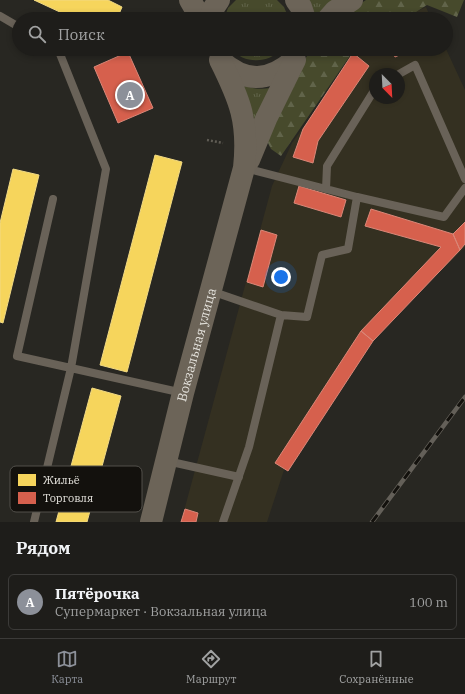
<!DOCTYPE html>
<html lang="ru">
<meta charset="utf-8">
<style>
:root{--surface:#1e1d1a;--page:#2b2a27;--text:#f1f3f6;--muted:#a1a2a2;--line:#3c3b39;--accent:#8c9099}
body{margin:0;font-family:"IBM Plex Serif",serif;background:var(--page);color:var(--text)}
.compass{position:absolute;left:369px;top:68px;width:36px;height:36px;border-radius:50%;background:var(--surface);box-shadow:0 2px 6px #0003;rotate:156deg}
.you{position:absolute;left:281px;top:277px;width:14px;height:14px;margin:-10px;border:3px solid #fff;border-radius:50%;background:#1a73e8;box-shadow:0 0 0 6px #1a73e833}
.badge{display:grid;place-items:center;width:26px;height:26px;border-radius:50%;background:var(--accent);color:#fff;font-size:13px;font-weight:700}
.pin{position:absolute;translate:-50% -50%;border:2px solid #fff;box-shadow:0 1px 4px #0006}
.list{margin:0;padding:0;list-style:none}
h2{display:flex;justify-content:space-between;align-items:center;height:52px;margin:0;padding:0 16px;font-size:17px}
h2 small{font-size:13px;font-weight:400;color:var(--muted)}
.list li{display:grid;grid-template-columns:26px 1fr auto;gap:12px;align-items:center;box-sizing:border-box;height:56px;margin:0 8px 8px;padding:0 8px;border:1px solid var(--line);border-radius:6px}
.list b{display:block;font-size:15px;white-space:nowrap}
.list p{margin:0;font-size:13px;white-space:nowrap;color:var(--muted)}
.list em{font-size:13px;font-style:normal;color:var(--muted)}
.icon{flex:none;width:22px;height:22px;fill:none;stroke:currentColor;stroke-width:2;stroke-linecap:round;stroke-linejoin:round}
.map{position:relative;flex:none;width:465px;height:522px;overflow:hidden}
.search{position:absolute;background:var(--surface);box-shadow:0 2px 6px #0003;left:12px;right:12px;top:12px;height:44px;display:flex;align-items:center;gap:10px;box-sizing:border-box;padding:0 14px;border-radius:22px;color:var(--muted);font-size:15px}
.sheet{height:116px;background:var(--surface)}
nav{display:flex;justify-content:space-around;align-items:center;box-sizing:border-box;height:56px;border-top:1px solid var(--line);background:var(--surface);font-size:11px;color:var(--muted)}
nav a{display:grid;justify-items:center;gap:2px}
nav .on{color:var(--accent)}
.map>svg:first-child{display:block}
.built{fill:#343021;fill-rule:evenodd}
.grass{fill:url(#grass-tufts)}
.forest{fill:url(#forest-firs)}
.homes{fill:#f6d55c;stroke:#f1d983}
.shops{fill:#d6604d;stroke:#da8778}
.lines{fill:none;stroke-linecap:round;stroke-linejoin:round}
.path{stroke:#605d55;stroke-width:2.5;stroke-dasharray:2 2;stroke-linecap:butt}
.lane{stroke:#696258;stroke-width:8}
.secondary{stroke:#6c6458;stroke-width:22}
.rail-casing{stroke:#646059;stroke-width:4.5}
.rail{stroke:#13110d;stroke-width:3;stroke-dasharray:9;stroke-linecap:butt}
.labels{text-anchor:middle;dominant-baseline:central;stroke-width:4;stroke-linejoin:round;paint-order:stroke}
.street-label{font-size:13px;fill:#e5e3dd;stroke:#13110d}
.key{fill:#13110d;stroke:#52504b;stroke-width:1}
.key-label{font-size:11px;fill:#e5e3dd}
</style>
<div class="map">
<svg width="465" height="522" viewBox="0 0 465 522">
<defs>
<pattern id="grass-tufts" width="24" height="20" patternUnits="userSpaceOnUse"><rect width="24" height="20" fill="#474a2c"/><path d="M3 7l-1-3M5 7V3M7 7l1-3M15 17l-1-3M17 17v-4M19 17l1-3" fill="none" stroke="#61644a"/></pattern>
<pattern id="forest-firs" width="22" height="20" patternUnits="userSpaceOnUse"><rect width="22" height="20" fill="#474a2c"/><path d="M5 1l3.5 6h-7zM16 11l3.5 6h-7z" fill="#61644a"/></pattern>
</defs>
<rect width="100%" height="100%" fill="#282722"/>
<!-- built -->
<path class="built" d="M 426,7 L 431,19 L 401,19 Z
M 359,49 L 446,49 L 465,90 L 465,247 L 373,338 L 284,470 L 267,522 L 181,522 L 272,186 L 292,143 ZM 375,74 L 399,74 L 399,98 L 375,98 Z"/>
<!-- grass -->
<path class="grass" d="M 236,0 L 277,0 L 284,7 L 289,19 L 224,19 L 228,8 Z
M 304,0 L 341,0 L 318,19 L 311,19 Z
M 231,49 L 282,49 C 268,64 244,64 231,49 Z
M 241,85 C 251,88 259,90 270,88 L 256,124 Z"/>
<!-- forest -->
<path class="forest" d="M 366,0 L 464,0 L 457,17 L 427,5 L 405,19 L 337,19 Z
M 312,49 L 358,49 L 352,53 L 281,156 L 271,149 L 267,141 L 298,69 Z"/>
<!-- homes -->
<path class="homes" d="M 34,0 L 108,0 L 122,7 L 117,19 L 75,19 Z
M 155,155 L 182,162 L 127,372 L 100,365 Z
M 13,169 L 39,175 L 3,323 L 0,322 L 0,223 Z
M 92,388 L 121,396 L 87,522 L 56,522 Z"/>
<!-- shops -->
<path class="shops" d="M 391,49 L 413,49 L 395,57 Z
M 128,52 L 153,108 L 118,123 L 94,67 Z
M 353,53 L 369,66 L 318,141 L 313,163 L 293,157 L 303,129 Z
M 299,186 L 346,200 L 341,217 L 294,203 Z
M 371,209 L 453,234 L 460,250 L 373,341 L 361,331 L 441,247 L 365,226 Z
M 465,222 L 465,244 L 460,250 L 453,234 Z
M 261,230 L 277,235 L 263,287 L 247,282 Z
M 361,331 L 373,341 L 288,471 L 275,463 Z
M 185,509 L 198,513 L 196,522 L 181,522 Z"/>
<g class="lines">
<!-- path -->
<path class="path" d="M 207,140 L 223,143"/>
<!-- lane -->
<path class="lane" d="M 0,16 L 19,27
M 399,74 L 415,65 L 465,179
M 245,168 L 357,197 L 444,217 L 465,188
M 326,189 L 327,166 L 375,89
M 53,199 L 17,356 L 183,393
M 211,291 L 281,315 L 249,447 L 223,522
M 281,315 L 307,317 L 322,255 L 348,249 L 357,197
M 167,461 L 239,477
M 34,522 L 71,368 L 106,169 L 58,49"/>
<!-- secondary -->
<g class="secondary">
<path d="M 190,0 L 201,19"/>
<path d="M 296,0 L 301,7 L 305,19"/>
<path d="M 210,19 L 213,9 L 219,0"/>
<path d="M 328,19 L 335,11 L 352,0"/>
<path d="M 221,61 C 246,83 269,82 294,60"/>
<path d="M 249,160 L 266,119 L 295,60"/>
<path id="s1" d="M 151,522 L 183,393 L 244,168 C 249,122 240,100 220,60"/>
</g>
<defs>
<path id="rail" d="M 372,522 L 465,397"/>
</defs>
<!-- rail casing -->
<use href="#rail" class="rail-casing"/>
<!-- rail -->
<use href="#rail" class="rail"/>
</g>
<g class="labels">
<!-- street labels -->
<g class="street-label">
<text stroke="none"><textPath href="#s1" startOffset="183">Вокзальная улица</textPath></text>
</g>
</g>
<!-- legend -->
<rect x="10" y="466" width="132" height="46" rx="6" class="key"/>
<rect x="18" y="474" width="18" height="12" fill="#f6d55c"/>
<rect x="18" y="492" width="18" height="12" fill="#d6604d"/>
<g class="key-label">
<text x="43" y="484">Жильё</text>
<text x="43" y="502">Торговля</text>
</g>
</svg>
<svg class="compass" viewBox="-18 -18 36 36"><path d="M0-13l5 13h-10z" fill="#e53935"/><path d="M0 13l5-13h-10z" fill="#a1a2a2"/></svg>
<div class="you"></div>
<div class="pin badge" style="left:130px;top:95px">A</div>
<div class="search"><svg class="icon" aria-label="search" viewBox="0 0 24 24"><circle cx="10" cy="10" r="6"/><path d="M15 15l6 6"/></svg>Поиск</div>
</div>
<section class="sheet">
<h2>Рядом<small></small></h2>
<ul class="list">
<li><span class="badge">A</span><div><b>Пятёрочка</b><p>Супермаркет · Вокзальная улица</p></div><em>100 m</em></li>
</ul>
</section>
<nav>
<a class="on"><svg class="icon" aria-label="map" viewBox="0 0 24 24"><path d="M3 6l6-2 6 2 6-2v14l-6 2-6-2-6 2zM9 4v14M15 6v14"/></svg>Карта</a>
<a><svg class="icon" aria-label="directions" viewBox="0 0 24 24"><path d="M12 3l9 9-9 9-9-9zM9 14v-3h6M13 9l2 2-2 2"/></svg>Маршрут</a>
<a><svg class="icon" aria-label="saved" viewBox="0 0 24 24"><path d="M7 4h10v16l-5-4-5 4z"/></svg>Сохранённые</a>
</nav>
